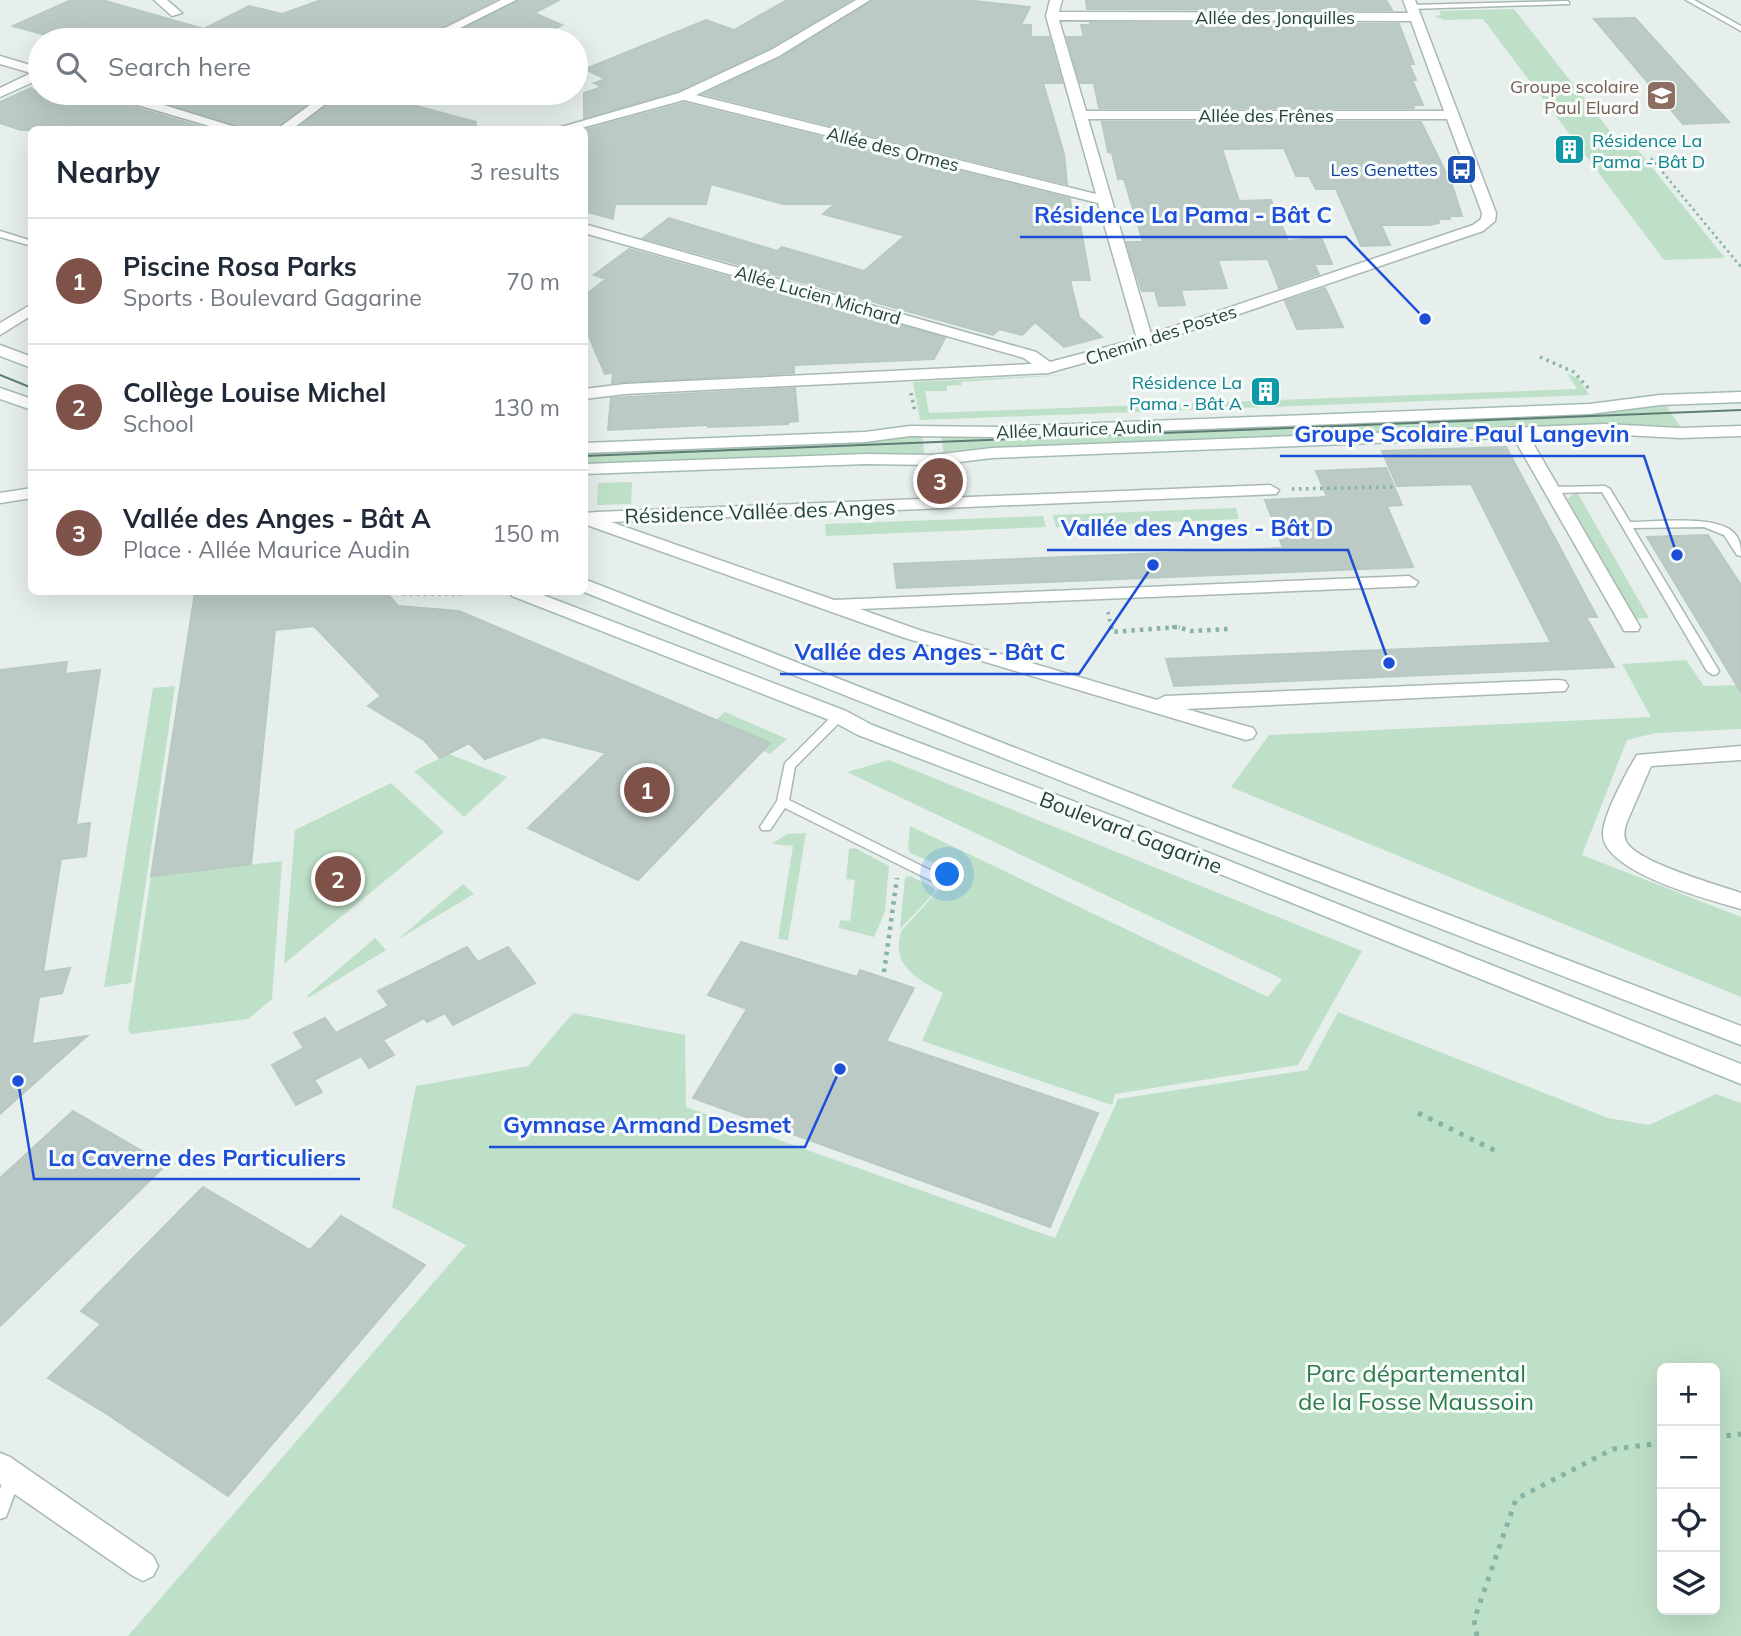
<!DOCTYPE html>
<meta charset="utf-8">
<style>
:root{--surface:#fff;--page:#f6f6f7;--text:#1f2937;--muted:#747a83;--line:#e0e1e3;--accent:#7f5249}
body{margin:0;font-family:Mulish,sans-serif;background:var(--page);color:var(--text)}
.controls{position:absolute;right:21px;bottom:21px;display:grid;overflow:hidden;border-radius:10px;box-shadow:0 7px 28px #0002}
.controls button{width:63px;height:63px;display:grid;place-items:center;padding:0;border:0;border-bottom:2px solid var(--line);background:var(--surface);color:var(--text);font:35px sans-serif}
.you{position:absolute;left:948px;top:875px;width:24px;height:24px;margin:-18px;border:5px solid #fff;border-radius:50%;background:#1a73e8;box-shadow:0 0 0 10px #1a73e833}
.badge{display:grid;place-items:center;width:46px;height:46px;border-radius:50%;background:var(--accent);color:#fff;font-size:23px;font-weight:700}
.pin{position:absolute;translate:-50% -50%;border:4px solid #fff;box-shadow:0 2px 7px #0006}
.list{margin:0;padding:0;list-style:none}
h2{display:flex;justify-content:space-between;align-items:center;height:91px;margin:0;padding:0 28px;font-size:30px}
h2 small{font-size:23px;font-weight:400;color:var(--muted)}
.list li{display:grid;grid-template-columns:46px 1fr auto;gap:21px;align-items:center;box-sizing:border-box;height:126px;padding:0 28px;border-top:2px solid var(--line)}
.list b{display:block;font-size:26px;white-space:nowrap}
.list p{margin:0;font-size:23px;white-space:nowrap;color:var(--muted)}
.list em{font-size:23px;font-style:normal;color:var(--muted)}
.icon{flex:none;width:38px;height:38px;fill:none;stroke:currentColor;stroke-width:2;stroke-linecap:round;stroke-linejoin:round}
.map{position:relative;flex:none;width:1741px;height:1636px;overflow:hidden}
.search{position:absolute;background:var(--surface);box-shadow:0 7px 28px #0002;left:28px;top:28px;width:560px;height:77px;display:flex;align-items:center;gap:18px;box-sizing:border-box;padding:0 24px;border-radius:38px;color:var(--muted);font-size:26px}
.panel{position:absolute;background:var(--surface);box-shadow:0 7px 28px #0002;left:28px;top:126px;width:560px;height:469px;border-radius:10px}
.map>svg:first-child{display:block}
.green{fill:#bfe0c8;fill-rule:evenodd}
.building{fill:#bbcac4;stroke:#b8c9c2;stroke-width:2}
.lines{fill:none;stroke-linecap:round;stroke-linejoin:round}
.lane-casing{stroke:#a8b8b2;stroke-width:3}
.street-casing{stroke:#a8b8b2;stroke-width:3}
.secondary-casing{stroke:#a4bbb3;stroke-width:3}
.path-far3{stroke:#86b3a5;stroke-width:2.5;stroke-dasharray:2.5 3.5;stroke-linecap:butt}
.path-far2{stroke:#86b3a5;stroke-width:3.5;stroke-dasharray:2.5 4.5;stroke-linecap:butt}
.path-far1{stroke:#86b3a5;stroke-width:4.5;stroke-dasharray:3.5 5;stroke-linecap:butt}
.path{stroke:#86b3a5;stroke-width:5;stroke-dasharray:4.5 7;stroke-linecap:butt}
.lane{fill:#fff;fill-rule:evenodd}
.street{fill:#fff;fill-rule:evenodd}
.secondary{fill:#fff;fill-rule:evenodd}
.tram{stroke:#5f7d75;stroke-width:2}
.labels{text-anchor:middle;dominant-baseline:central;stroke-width:6;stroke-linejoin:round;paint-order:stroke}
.far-street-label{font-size:18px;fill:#24423a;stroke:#f7fbf9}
.far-education-label{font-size:18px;fill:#785e54;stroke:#f7fbf9;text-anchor:end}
.far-culture-label{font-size:18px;fill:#0d838f;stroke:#f7fbf9;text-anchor:start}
.far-transit-label{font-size:18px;fill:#164399;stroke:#f7fbf9;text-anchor:end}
.street-label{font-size:21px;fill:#24423a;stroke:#f7fbf9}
.near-park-label{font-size:24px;fill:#2d7a4b;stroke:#f7fbf9}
.leader{fill:none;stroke:#1d4ed8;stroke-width:2.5}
.callout-dot{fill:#1d4ed8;stroke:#f7fbf9;stroke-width:2.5}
.callout-label{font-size:23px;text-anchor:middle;font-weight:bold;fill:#1d4ed8;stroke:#f7fbf9;stroke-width:6;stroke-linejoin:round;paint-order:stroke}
</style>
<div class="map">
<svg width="1741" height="1636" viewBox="0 0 1741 1636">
<rect width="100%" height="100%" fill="#e6efeb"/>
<!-- green -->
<path class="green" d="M 1514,9 L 1625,150 L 1638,150 L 1725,258 L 1664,260 L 1483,19 L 1444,20 L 1434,16 L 1441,15 L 1439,11 Z
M 1567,373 L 1579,379 L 1589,395 L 920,420 L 913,382 L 1077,374 L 961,382 L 962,385 L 947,386 L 947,391 L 925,391 L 929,413 L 1577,389 Z
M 1665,404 L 1682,429 L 944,455 L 941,435 Z
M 922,436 L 925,456 L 880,454 L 585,466 L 584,452 L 877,441 Z
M 632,482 L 631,504 L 597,505 L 598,483 Z
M 1577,492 L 1649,618 L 1636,619 L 1567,499 Z
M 1236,508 L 1239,519 L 1056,527 L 1053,515 Z
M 1043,516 L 1046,527 L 826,536 L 825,524 Z
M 1686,660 L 1704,686 L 1741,685 L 1741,729 L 1656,733 L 1627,740 L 1582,855 L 1741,917 L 1741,997 L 1231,787 L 1269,735 L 1651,717 L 1622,664 Z
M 175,686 L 131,983 L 104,987 L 153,688 Z
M 725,712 L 787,739 L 770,754 L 763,751 L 769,743 L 716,720 Z
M 449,754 L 507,777 L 464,817 L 414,771 Z
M 889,760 L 1362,951 L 1298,1065 L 1115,1094 L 1112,1105 L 922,1041 L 943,993 C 917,979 889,964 902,930 L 955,872 L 910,853 L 908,848 L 910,826 L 1268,997 L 1282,979 L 847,772 Z
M 391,783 L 444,832 L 284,964 L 295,830 Z
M 806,833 L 788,940 L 778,939 L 793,846 L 772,844 L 787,834 Z
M 855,848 L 889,866 L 885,912 L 874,937 L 839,928 L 840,920 L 850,921 L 855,880 L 846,879 L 849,849 Z
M 282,861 L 272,999 L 248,1019 L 131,1034 L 128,1030 L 151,876 Z
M 910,876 L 934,888 L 935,892 L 900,929 L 905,877 Z
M 463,884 L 474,894 L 397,940 Z
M 375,938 L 386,950 L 308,998 L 307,996 Z
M 1338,1012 L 1608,1118 L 1649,1125 L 1716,1094 L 1741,1103 L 1741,1636 L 128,1636 L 466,1245 L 392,1207 L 416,1086 L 528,1066 L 573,1013 L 685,1035 L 686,1107 L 1055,1238 L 1118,1099 L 1307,1070 ZM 1662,1368 L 1715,1368 L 1715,1610 L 1662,1610 Z"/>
<!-- building -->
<path class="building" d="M 71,0 L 102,0 L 204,29 L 249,6 L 282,14 L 321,0 L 495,0 L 419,40 L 64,40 L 13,26 Z
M 518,0 L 559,0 L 534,13 L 562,25 L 532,40 L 441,40 Z
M 787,0 L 851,0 L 770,48 L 678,91 L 584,118 L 584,93 L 602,87 L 594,83 L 606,79 L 585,69 L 706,20 L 734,30 Z
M 872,0 L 965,0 L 1030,7 L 1021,25 L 1031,25 L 1031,37 L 1049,37 L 1062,83 L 1043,83 L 1064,154 L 1067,184 L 704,94 L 780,58 Z
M 1086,0 L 1386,0 L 1392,10 L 1087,9 Z
M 1635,18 L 1729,122 L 1683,124 L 1594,19 Z
M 1090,23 L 1399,24 L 1414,64 L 1409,64 L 1416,80 L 1412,80 L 1423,105 L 1413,105 L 1414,108 L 1099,108 L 1094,83 L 1080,83 L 1067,37 L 1084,37 L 1081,25 L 1090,25 Z
M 31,88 L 40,93 L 104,93 L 106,99 L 212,130 L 21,130 L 0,123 L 0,102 Z
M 133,93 L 322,93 L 274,130 L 247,130 Z
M 342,93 L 431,93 L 409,104 L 476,122 L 475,130 L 296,130 Z
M 684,103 L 1070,199 L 1072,213 L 1078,213 L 1090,280 L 1070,280 L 1079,317 L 1102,337 L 1064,347 L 1035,322 L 1022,335 L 999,329 L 993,335 L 643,238 L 669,218 L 777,251 L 782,247 L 864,271 L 905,236 L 823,214 L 835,204 L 783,204 L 711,184 L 706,204 L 615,204 L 613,219 L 584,211 L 584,130 Z
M 1102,122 L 1421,122 L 1445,171 L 1448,172 L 1462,216 L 1449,216 L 1450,219 L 1438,219 L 1439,223 L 1429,225 L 1381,225 L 1390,245 L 1361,246 L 1336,189 L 1316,189 L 1309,176 L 1296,176 L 1284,148 L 1222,149 L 1239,201 L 1271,200 L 1288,241 L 1321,237 L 1332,264 L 1314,264 L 1319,274 L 1279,288 L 1268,259 L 1218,260 L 1227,288 L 1181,290 L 1185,305 L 1159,306 L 1155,291 L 1142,291 L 1132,261 L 1127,242 L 1143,242 L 1124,179 L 1118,179 L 1112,153 L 1108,152 Z
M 629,249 L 945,338 L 934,359 L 794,365 L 794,373 L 612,383 L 613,372 L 605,374 L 584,325 L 584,316 L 589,312 L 584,296 L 606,279 L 594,275 Z
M 1325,288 L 1343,327 L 1297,329 L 1285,301 Z
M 795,388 L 798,421 L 788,422 L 788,424 L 708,427 L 708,425 L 608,430 L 611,398 Z
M 1506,447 L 1597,617 L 1586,617 L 1614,667 L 1174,686 L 1166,659 L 1551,643 L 1471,484 L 1397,486 L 1382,451 Z
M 1386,468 L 1402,505 L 1387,506 L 1413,567 L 897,588 L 894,564 L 1283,548 L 1265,500 L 1327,497 L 1316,471 Z
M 1708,535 L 1741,585 L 1741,692 L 1647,537 Z
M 195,592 L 386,592 L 398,606 L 459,611 L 770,743 L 638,880 L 528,828 L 606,753 L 543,737 L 485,759 L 469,743 L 440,758 L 424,740 L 368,706 L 381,696 L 314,626 L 275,630 L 251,864 L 151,876 Z
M 67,662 L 65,674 L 100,670 L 76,825 L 90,823 L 86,856 L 61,859 L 43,972 L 70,968 L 62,993 L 39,997 L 32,1044 L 87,1036 L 0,1114 L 0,670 Z
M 741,942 L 857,977 L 860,970 L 914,988 L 886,1041 L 1098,1113 L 1050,1227 L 693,1098 L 747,1009 L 708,995 Z
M 467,947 L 478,962 L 508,947 L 535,983 L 453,1025 L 445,1013 L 427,1022 L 424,1018 L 383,1040 L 394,1055 L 369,1068 L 361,1056 L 314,1080 L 322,1092 L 296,1105 L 272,1065 L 304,1048 L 294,1033 L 325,1018 L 336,1033 L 389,1006 L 378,991 Z
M 73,1111 L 166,1165 L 0,1326 L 0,1178 Z
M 203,1187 L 310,1250 L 341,1216 L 425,1265 L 228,1496 L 107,1414 L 48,1378 L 101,1324 L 81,1311 Z"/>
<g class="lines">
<defs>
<path id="lane" d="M 1686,0 L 1694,0 L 1741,26 L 1741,31 Z
M 1567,1 L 1569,2 L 1569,4 L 1411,9 L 1408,7 L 1411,5 Z
M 0,231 L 32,241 L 32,246 L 0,237 Z
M 1605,486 L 1610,489 L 1630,522 C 1654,522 1713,515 1732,531 C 1740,538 1741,547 1741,556 L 1737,555 L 1724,535 L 1704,527 L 1633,528 L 1719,671 L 1717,674 L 1713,675 L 1707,671 L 1602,492 L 1552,493 L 1547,490 L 1552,487 Z
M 839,712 L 845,716 L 843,719 L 795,767 L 789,800 L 950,880 L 952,883 L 950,886 L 942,886 L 785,808 L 770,830 L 762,830 L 760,827 L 777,801 L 785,763 L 835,713 Z
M 13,1468 L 19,1470 L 21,1476 L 6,1517 L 0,1519 L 0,1489 L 7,1470 Z"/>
<path id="street" d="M 154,0 L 167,0 L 182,13 L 172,16 Z
M 501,0 L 516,0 L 436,40 L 421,40 Z
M 856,0 L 870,0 L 779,56 L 696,95 L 1096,194 L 1046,16 L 1050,0 L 1062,0 L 1059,12 L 1408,13 L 1403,0 L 1415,0 L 1496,213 L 1495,221 L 1483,231 L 1151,344 L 1048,373 L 625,394 L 584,399 L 584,389 L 625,384 L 1032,364 L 1024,358 L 584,233 L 584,224 L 1036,352 L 1050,362 L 1137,339 L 1098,203 L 684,100 L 574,130 L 551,130 L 679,93 L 771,50 ZM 1059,20 L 1411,21 L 1444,111 L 1086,111 ZM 1088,119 L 1447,119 L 1482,213 L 1481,219 L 1473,225 L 1151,334 Z
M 0,56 L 40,68 L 40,79 L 0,97 L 0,88 L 31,73 L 0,64 Z
M 106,93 L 125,93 L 245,130 L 223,130 L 107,96 Z
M 326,93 L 340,93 L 291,130 L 276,130 Z
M 32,304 L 32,315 L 0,335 L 0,323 Z
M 1519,428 L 1527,433 L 1640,627 L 1638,631 L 1624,631 L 1622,627 L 1511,433 Z
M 1270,485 L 1279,490 L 1276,494 L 611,522 L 834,600 L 1409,576 L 1418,582 L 1415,586 L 860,609 L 919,630 L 1157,700 L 1165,696 L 1558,680 L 1565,681 L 1568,686 L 1565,691 L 1186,709 L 1253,728 L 1256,733 L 1253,738 L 1246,740 L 905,638 L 584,524 L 584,513 L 597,512 Z
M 1741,746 L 1741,760 L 1651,766 L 1626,824 C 1625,829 1623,836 1626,841 C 1635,862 1718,885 1741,893 L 1741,909 C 1710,900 1605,873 1603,835 C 1602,817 1627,771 1637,755 Z
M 0,1453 L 10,1457 L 153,1556 L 158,1566 L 153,1576 L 143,1581 L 133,1576 L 0,1484 Z"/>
<path id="secondary" d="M 0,345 L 32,357 L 32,368 L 0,356 Z
M 0,388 L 32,399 L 32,410 L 0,399 Z
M 1741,392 L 1741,402 L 1660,405 L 1590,414 L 998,437 L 910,436 L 865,442 L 584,453 L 584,443 L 865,432 L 910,426 L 998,427 L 1590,404 L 1660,395 Z
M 1605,424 L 1680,428 L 1741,426 L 1741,436 L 1680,438 L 1605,434 L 992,458 L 934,465 L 866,464 L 584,474 L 584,464 L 866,454 L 934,455 L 992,448 Z
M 32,488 L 32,498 L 0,503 L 0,493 Z
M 584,579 L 1192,817 L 1741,1026 L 1741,1045 L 1178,827 L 584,592 Z
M 510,592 L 535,592 L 846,711 L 872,725 L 1189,845 L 1741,1064 L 1741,1084 L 1173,855 L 858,735 L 832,721 L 512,596 Z"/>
</defs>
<!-- lane casing -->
<use href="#lane" class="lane-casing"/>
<!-- street casing -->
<use href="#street" class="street-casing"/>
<!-- secondary casing -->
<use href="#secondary" class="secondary-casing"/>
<!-- path-far3 -->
<path class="path-far3" d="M 1651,158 L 1741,267"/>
<!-- path-far2 -->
<path class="path-far2" d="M 1540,357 L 1574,372 L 1591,391
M 911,393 L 915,412
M 1292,489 L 1393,487
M 403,594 L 461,594
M 1108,612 L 1111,627
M 1172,627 L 1180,627"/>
<!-- path-far1 -->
<path class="path-far1" d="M 1111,626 L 1112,632 L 1178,627 L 1191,631 L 1228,629
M 884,972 L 897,878"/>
<!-- path -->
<path class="path" d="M 1418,1113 L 1496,1151
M 1715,1437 L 1741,1434
M 1477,1636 L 1474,1620 L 1516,1499 L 1613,1449 L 1662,1443"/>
<!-- lane -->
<use href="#lane" class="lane"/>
<!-- street -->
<use href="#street" class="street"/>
<!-- secondary -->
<use href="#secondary" class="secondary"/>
<!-- tram -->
<path class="tram" d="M 0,375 L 32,388
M 584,456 L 1741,410"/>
</g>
<!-- icons -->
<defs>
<symbol id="school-square" viewBox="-11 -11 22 22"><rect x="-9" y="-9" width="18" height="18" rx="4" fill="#8d6e63" stroke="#f7fbf9"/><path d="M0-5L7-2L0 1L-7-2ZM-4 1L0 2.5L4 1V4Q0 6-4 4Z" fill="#fff"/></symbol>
<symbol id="building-square" viewBox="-11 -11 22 22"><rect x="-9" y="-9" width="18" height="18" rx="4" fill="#0f9aa8" stroke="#f7fbf9"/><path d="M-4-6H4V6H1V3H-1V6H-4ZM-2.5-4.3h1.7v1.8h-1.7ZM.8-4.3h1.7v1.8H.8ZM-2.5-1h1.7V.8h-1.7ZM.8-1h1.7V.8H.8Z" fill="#fff"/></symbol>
<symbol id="bus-square" viewBox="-11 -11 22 22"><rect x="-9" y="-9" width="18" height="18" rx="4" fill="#1a4fb4" stroke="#f7fbf9"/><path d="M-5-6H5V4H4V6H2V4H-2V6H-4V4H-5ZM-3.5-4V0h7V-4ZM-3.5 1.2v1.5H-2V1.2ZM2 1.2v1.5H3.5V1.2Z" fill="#fff"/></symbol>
</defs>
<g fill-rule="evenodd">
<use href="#school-square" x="1644" y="78" width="35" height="35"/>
<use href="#building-square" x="1552" y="132" width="35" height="35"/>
<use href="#bus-square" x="1444" y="152" width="35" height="35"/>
<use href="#building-square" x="1248" y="374" width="35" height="35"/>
</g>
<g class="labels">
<!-- far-street labels -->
<g class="far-street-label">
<text x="1275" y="17">Allée des Jonquilles</text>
<text x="1266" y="115">Allée des Frênes</text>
<text transform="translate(893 149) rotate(14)">Allée des Ormes</text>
<text transform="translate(818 295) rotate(16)">Allée Lucien Michard</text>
<text transform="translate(1161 335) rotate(-18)">Chemin des Postes</text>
<text transform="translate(1079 429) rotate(-2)">Allée Maurice Audin</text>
</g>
<!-- far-education labels -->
<g class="far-education-label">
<text x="1639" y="86">Groupe scolaire<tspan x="1639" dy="21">Paul Eluard</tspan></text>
</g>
<!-- far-culture labels -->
<g class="far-culture-label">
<text x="1592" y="140">Résidence La<tspan x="1592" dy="21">Pama - Bât D</tspan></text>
<text x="1242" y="382" text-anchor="end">Résidence La<tspan x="1242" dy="21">Pama - Bât A</tspan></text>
</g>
<!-- far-transit labels -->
<g class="far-transit-label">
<text x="1438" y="169">Les Genettes</text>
</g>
<!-- street labels -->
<g class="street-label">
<text transform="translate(760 511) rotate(-2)">Résidence Vallée des Anges</text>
<text transform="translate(1131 832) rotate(21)">Boulevard Gagarine</text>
</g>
<!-- near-park labels -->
<g class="near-park-label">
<text x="1416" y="1373">Parc départemental<tspan x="1416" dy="28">de la Fosse Maussoin</tspan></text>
</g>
</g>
<!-- callouts -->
<path class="leader" d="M1425 319L1346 237H1020M1677 555L1644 456H1280M1389 663L1348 550H1047M1153 565L1079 674H780M840 1069L805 1147H489M18 1081L34 1179H360"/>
<g class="callout-dot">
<circle cx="1425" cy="319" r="7"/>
<circle cx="1677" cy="555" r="7"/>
<circle cx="1389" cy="663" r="7"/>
<circle cx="1153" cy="565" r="7"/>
<circle cx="840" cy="1069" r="7"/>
<circle cx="18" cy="1081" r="7"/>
</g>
<g class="callout-label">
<text x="1183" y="223">Résidence La Pama - Bât C</text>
<text x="1462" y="442">Groupe Scolaire Paul Langevin</text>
<text x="1197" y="536">Vallée des Anges - Bât D</text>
<text x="930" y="660">Vallée des Anges - Bât C</text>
<text x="647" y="1133">Gymnase Armand Desmet</text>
<text x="197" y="1166">La Caverne des Particuliers</text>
</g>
</svg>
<div class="controls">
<button>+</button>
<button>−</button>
<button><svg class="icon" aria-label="locate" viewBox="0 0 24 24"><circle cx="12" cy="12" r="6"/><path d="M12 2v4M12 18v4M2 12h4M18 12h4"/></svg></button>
<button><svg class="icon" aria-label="layers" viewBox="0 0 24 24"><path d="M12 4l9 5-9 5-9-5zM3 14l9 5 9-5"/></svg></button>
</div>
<div class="you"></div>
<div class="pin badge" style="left:647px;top:790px">1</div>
<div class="pin badge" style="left:338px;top:879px">2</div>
<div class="pin badge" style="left:940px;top:481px">3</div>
<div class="search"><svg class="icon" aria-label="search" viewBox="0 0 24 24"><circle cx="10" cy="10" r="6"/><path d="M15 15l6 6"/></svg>Search here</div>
<section class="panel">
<h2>Nearby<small>3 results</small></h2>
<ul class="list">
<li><span class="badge">1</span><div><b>Piscine Rosa Parks</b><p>Sports · Boulevard Gagarine</p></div><em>70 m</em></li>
<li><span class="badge">2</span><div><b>Collège Louise Michel</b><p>School</p></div><em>130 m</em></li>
<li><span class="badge">3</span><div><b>Vallée des Anges - Bât A</b><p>Place · Allée Maurice Audin</p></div><em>150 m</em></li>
</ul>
</section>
</div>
